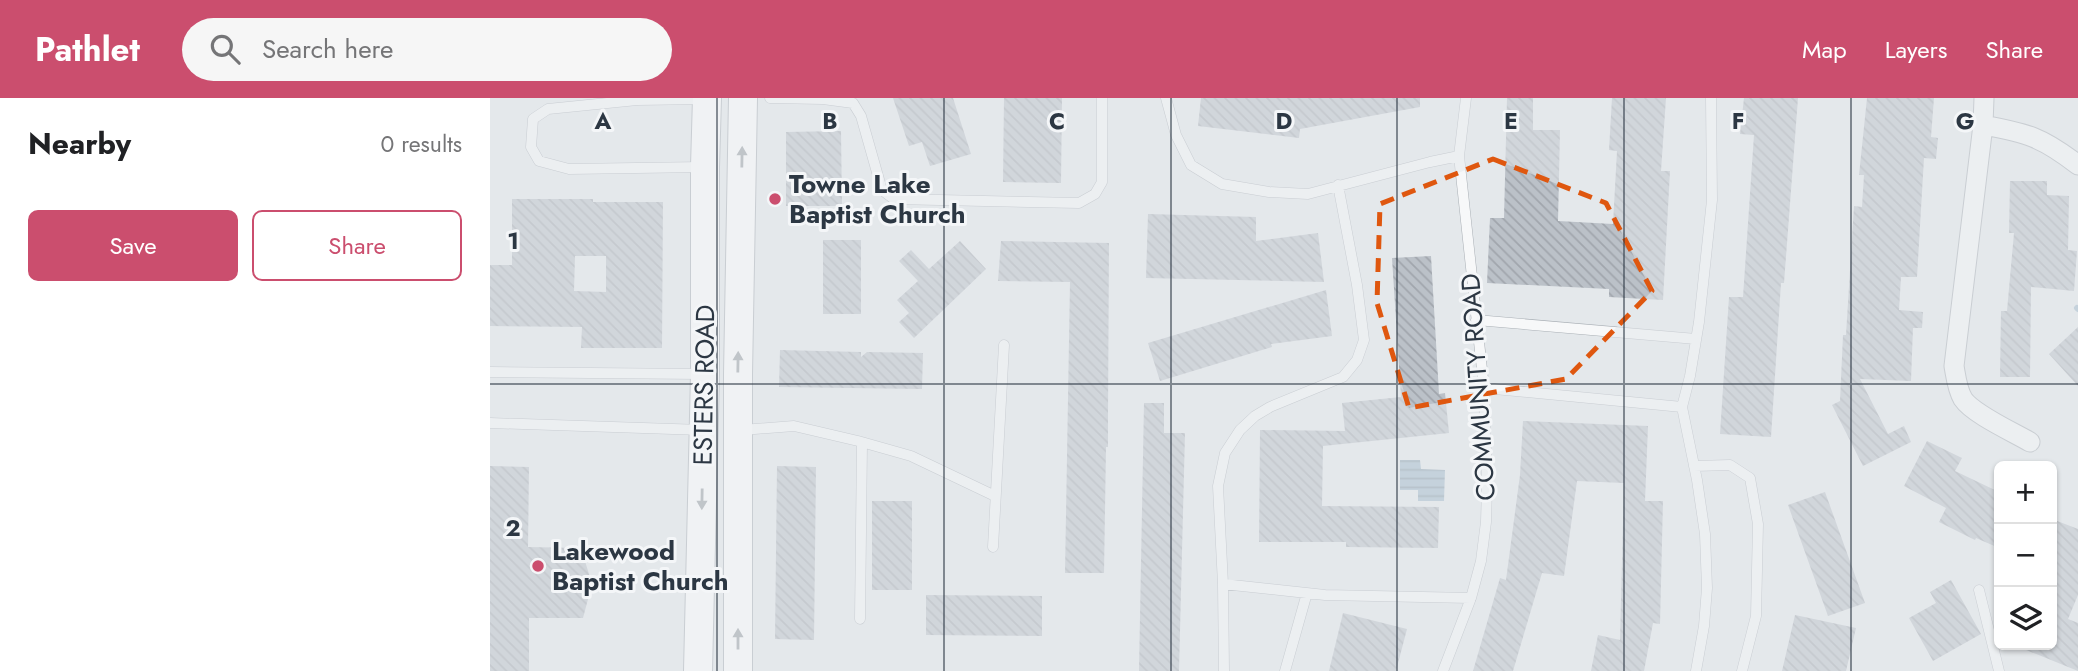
<!DOCTYPE html>
<meta charset="utf-8">
<style>
:root{--surface:#fff;--page:#f6f6f6;--text:#202124;--muted:#757577;--line:#e0e0e0;--accent:#cb4e6e}
body{margin:0;font-family:Jost,sans-serif;background:var(--page);color:var(--text)}
.controls{position:absolute;right:21px;bottom:21px;display:grid;overflow:hidden;border-radius:10px;box-shadow:0 2px 5px #0004}
.controls button{width:63px;height:63px;display:grid;place-items:center;padding:0;border:0;border-bottom:2px solid var(--line);background:var(--surface);color:var(--text);font:35px sans-serif}
.list{margin:0;padding:0;list-style:none}
h2{display:flex;justify-content:space-between;align-items:center;height:91px;margin:0;padding:0 28px;font-size:30px}
h2 small{font-size:23px;font-weight:400;color:var(--muted)}
.actions{display:flex;gap:14px;padding:21px 28px}
.actions a{flex:1;padding:16px 0;border:2px solid var(--accent);border-radius:10px;text-align:center;font-size:24px;color:var(--accent)}
.actions .main{background:var(--accent);color:#fff}
.icon{flex:none;width:38px;height:38px;fill:none;stroke:currentColor;stroke-width:2;stroke-linecap:round;stroke-linejoin:round}
.map{position:relative;flex:none;width:1588px;height:573px;overflow:hidden}
header{display:flex;align-items:center;gap:42px;box-sizing:border-box;height:98px;padding:0 35px;background:var(--accent);color:#fff}
header strong{font-size:33px}
nav{display:flex;gap:38px;margin-inline-start:auto;font-size:24px}
.search{width:490px;height:63px;background:var(--page);display:flex;align-items:center;gap:18px;box-sizing:border-box;padding:0 24px;border-radius:38px;color:var(--muted);font-size:26px}
main{display:flex}
aside{flex:1;background:var(--surface)}
.map>svg:first-child{display:block}
.water{fill:url(#water-rules)}
.lines{fill:none;stroke-linecap:round;stroke-linejoin:round}
.stream{stroke:#a0b9ca;stroke-width:6}
.building{fill:url(#building-back-hatch);fill-rule:evenodd}
.service-casing{stroke:#a9afb5;stroke-width:11}
.minor-casing{stroke:#a9afb5;stroke-width:21}
.secondary-casing{stroke:#a9afb5;stroke-width:30}
.service{stroke:#f7f8f9;stroke-width:10}
.minor{stroke:#f7f8f9;stroke-width:19}
.secondary{stroke:#fff;stroke-width:28}
.oneway{fill:#969ba1}
.marked{fill:none;stroke:#df570f;stroke-width:5;stroke-dasharray:14 9;stroke-linejoin:round}
.grid{fill:none;stroke:#2c3743;stroke-width:2;stroke-opacity:0.55}
.poi-dot{fill:#cb4e6e;stroke:#f4f6f8;stroke-width:2.5}
.labels{text-anchor:middle;dominant-baseline:central;stroke-width:6;stroke-linejoin:round;paint-order:stroke}
.poi-label{font-size:26px;font-weight:bold;fill:#2c3743;stroke:#f4f6f8;text-anchor:start}
.street-label{font-size:26px;fill:#2c3743;stroke:#f4f6f8}
.grid-label{font-size:23px;text-anchor:middle;font-weight:bold;fill:#2c3743;stroke:#f4f6f8;stroke-width:6;stroke-linejoin:round;paint-order:stroke}
</style>
<header>
<strong>Pathlet</strong>
<div class="search"><svg class="icon" aria-label="search" viewBox="0 0 24 24"><circle cx="10" cy="10" r="6"/><path d="M15 15l6 6"/></svg>Search here</div>
<nav><a>Map</a><a>Layers</a><a>Share</a></nav>
</header>
<main>
<aside>
<h2>Nearby<small>0 results</small></h2>
<ul class="list">
</ul>
<div class="actions"><a class="main">Save</a><a>Share</a></div>
</aside>
<div class="map">
<svg width="1588" height="573" viewBox="0 0 1588 573">
<defs>
<pattern id="water-rules" width="6" height="5" patternUnits="userSpaceOnUse" patternTransform="scale(1.75)"><rect width="6" height="5" fill="#a0b9ca"/><path d="M0 2.5h6" fill="none" stroke="#8397a6"/></pattern>
<pattern id="building-back-hatch" width="6" height="6" patternUnits="userSpaceOnUse" patternTransform="scale(1.75)"><rect width="6" height="6" fill="#bbc1c8"/><path d="M-1 5l2 2M0 0l6 6M5-1l2 2" fill="none" stroke="#a1a6ad"/></pattern>
</defs>
<rect width="100%" height="100%" fill="#e4e8eb"/>
<!-- water -->
<path class="water" d="M 910,362 L 930,362 L 931,371 L 955,372 L 954,403 L 928,403 L 928,392 L 910,392 Z"/>
<g class="lines">
<!-- stream -->
<path class="stream" d="M 1587,210 L 1588,211"/>
</g>
<!-- building -->
<path class="building" d="M 403,0 L 463,0 L 481,56 L 440,68 L 432,44 L 419,48 Z
M 514,0 L 572,0 L 571,85 L 513,84 Z
M 711,0 L 930,0 L 930,9 L 810,31 L 809,40 L 708,28 Z
M 1017,0 L 1043,0 L 1043,32 L 1070,32 L 1068,123 L 1123,126 L 1127,53 L 1119,52 L 1122,0 L 1176,0 L 1171,73 L 1180,73 L 1173,202 L 1119,199 L 1119,191 L 997,185 L 1000,120 L 1014,120 Z
M 1254,0 L 1308,0 L 1294,185 L 1291,185 L 1281,339 L 1230,336 L 1239,199 L 1253,199 L 1264,37 L 1250,36 Z
M 1377,0 L 1444,0 L 1441,39 L 1448,40 L 1446,61 L 1434,60 L 1427,179 L 1411,179 L 1409,212 L 1433,214 L 1432,230 L 1423,230 L 1421,283 L 1370,281 L 1398,336 L 1414,328 L 1421,344 L 1373,368 L 1342,307 L 1350,303 L 1353,237 L 1356,237 L 1364,108 L 1372,109 L 1374,77 L 1369,77 Z
M 351,33 L 352,108 L 296,108 L 296,34 Z
M 1520,83 L 1557,83 L 1557,97 L 1579,98 L 1578,152 L 1587,153 L 1584,193 L 1541,189 L 1540,279 L 1510,279 L 1511,213 L 1517,213 L 1524,135 L 1519,135 Z
M 22,101 L 103,101 L 103,104 L 173,104 L 172,250 L 91,250 L 92,229 L 0,228 L 0,167 L 22,167 ZM 85,158 L 116,158 L 116,194 L 84,193 Z
M 658,116 L 766,119 L 766,143 L 828,135 L 834,184 L 656,180 Z
M 333,142 L 371,142 L 371,216 L 333,216 Z
M 470,143 L 496,171 L 424,240 L 409,224 L 419,215 L 407,202 L 428,183 L 409,163 L 421,152 L 439,171 Z
M 511,143 L 619,145 L 618,314 L 618,349 L 616,349 L 614,475 L 575,475 L 580,184 L 508,183 Z
M 941,158 L 949,296 L 955,295 L 959,335 L 833,348 L 832,408 L 949,409 L 948,450 L 856,449 L 856,444 L 769,444 L 770,332 L 855,333 L 852,305 L 911,299 L 902,160 Z
M 836,192 L 842,238 L 781,246 L 782,249 L 670,283 L 658,245 Z
M 1588,229 L 1588,288 L 1559,256 Z
M 290,252 L 371,254 L 371,259 L 377,254 L 433,255 L 432,291 L 289,289 Z
M 654,305 L 674,305 L 674,335 L 695,335 L 689,573 L 649,573 Z
M 1033,323 L 1158,328 L 1155,403 L 1173,403 L 1170,526 L 1163,525 L 1154,573 L 1101,573 L 1108,537 L 1130,542 L 1134,385 L 1087,383 L 1074,478 L 1052,475 L 1023,573 L 983,573 L 1010,480 L 1016,482 L 1030,377 Z
M 1437,343 L 1472,360 L 1465,373 L 1509,394 L 1509,450 L 1486,440 L 1485,442 L 1449,424 L 1456,410 L 1414,388 Z
M 0,368 L 39,369 L 38,449 L 91,450 L 102,486 L 93,520 L 39,520 L 39,573 L 0,573 Z
M 287,368 L 326,369 L 324,542 L 285,541 Z
M 1335,394 L 1375,505 L 1338,518 L 1298,407 Z
M 382,403 L 422,403 L 422,492 L 382,492 Z
M 1562,421 L 1588,431 L 1588,497 L 1578,521 L 1588,525 L 1588,573 L 1524,547 L 1562,547 Z
M 1461,482 L 1491,536 L 1443,563 L 1419,520 L 1446,505 L 1440,494 Z
M 436,497 L 552,498 L 552,538 L 436,537 Z
M 853,515 L 917,531 L 906,573 L 839,573 Z
M 1305,517 L 1366,530 L 1356,573 L 1292,573 Z"/>
<g class="lines">
<defs>
<path id="service" d="M 280,0 L 333,1 L 363,5 L 371,18 L 392,92 L 404,101 L 589,105 L 605,96 L 612,84 L 612,0
M 676,0 L 686,37 L 701,67 L 732,86 L 779,94 L 818,96 L 940,64 L 969,58
M 213,1 L 147,2 L 58,11 L 43,21 L 41,49 L 49,63 L 79,71 L 213,69
M 848,87 L 867,187 L 874,242 L 867,262 L 853,279 L 780,309 L 765,318 L 750,332 L 735,355 L 728,388 L 733,486 L 835,497 L 981,500
M 986,222 L 1206,241
M 0,274 L 211,276
M 994,290 L 1192,309
M 0,325 L 213,332
M 252,332 L 304,328 L 368,343 L 421,358 L 505,398
M 1204,368 L 1240,367 L 1260,380 L 1268,426 L 1266,518 L 1252,573
M 503,449 L 514,247
M 733,486 L 734,573
M 1489,492 L 1509,573
M 370,521 L 372,345
M 795,573 L 817,495
M 953,573 L 981,500 L 991,463 L 996,424 L 997,389 L 994,290 L 969,58 L 976,0
M 1206,573 L 1214,528 L 1217,490 L 1215,436 L 1207,382 L 1192,309 L 1200,278 L 1209,224 L 1222,102 L 1221,0"/>
<path id="minor" d="M 1494,0 L 1493,27 L 1464,268 C 1466,279 1467,291 1473,301 C 1483,316 1523,334 1540,344
M 1493,27 C 1537,35 1552,39 1588,67"/>
<path id="secondary" d="M 208,573 L 215,276 L 215,69 L 217,0
M 248,573 L 248,276 L 253,0"/>
</defs>
<!-- service casing -->
<use href="#service" class="service-casing"/>
<!-- minor casing -->
<use href="#minor" class="minor-casing"/>
<!-- secondary casing -->
<use href="#secondary" class="secondary-casing"/>
<!-- service -->
<use href="#service" class="service"/>
<!-- minor -->
<use href="#minor" class="minor"/>
<!-- secondary -->
<use href="#secondary" class="secondary"/>
</g>
<!-- one-way arrows -->
<defs><path id="oneway-solid" d="M-6-.8H1V-3.2L6.5 0L1 3.2V.8H-6Z" transform="scale(1.75)"/></defs>
<g class="oneway">
<use href="#oneway-solid" transform="translate(252 59) rotate(-89)"/>
<use href="#oneway-solid" transform="translate(248 264) rotate(-89)"/>
<use href="#oneway-solid" transform="translate(212 401) rotate(91)"/>
<use href="#oneway-solid" transform="translate(248 541) rotate(-90)"/>
</g>
<!-- marked area -->
<path d="M0 0H1588V573H0ZM 1003,61 L 1116,105 L 1162,193 L 1076,281 L 919,310 L 887,205 L 890,106 Z" fill="#e4e8eb" fill-opacity=".55" fill-rule="evenodd"/>
<path class="marked" d="M 1003,61 L 1116,105 L 1162,193 L 1076,281 L 919,310 L 887,205 L 890,106 Z"/>
<!-- grid -->
<path class="grid" d="M 227,0 L 227,573M 454,0 L 454,573M 681,0 L 681,573M 907,0 L 907,573M 1134,0 L 1134,573M 1361,0 L 1361,573M 0,286 L 1588,286"/>
<!-- markers -->
<g class="poi-dot">
<circle cx="285" cy="101" r="7"/>
<circle cx="48" cy="468" r="7"/>
</g>
<g class="labels">
<!-- poi labels -->
<g class="poi-label">
<text x="299" y="86">Towne Lake<tspan x="299" dy="30">Baptist Church</tspan></text>
<text x="62" y="453">Lakewood<tspan x="62" dy="30">Baptist Church</tspan></text>
</g>
<!-- street labels -->
<g class="street-label">
<text transform="translate(214 287) rotate(-89)">ESTERS ROAD</text>
<text transform="translate(988 289) rotate(-94)">COMMUNITY ROAD</text>
</g>
</g>
<g class="grid-label">
<text x="113" y="31">A</text>
<text x="340" y="31">B</text>
<text x="567" y="31">C</text>
<text x="794" y="31">D</text>
<text x="1021" y="31">E</text>
<text x="1248" y="31">F</text>
<text x="1475" y="31">G</text>
<text x="23" y="151">1</text>
<text x="23" y="438">2</text>
</g>
</svg>
<div class="controls">
<button>+</button>
<button>−</button>
<button><svg class="icon" aria-label="layers" viewBox="0 0 24 24"><path d="M12 4l9 5-9 5-9-5zM3 14l9 5 9-5"/></svg></button>
</div>
</div>
</main>
